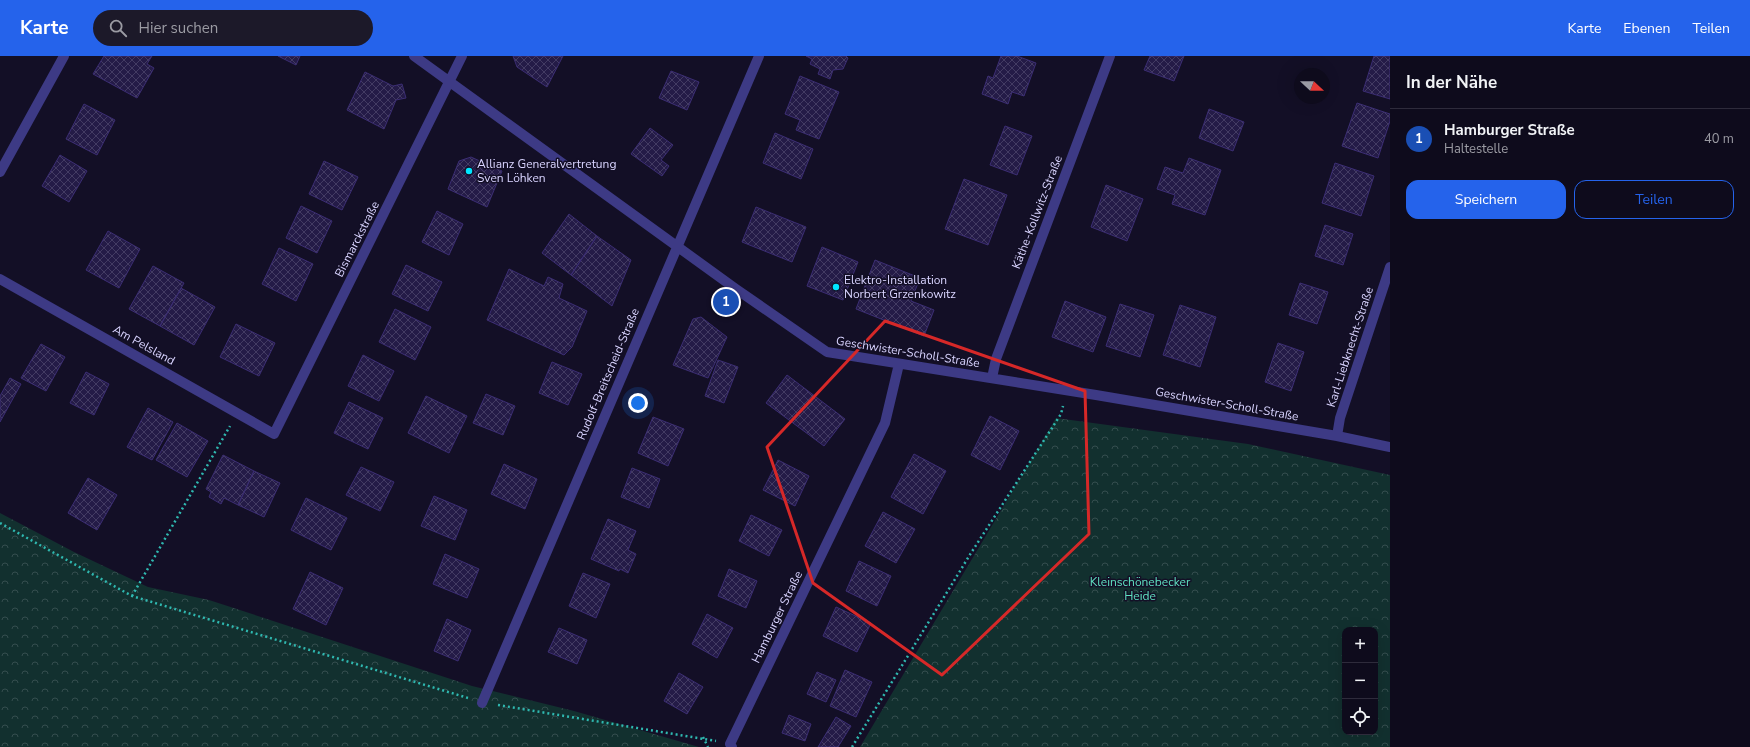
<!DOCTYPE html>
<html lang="de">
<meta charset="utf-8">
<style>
:root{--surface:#0e0b1c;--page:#1c1929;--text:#f1f3f6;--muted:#9b9ba3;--line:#2e2b3b;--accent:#2563eb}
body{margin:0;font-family:"Nunito Sans",sans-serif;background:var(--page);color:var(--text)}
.controls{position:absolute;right:12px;bottom:12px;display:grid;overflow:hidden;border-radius:8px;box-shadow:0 4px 16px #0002}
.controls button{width:36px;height:36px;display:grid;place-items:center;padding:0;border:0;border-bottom:1px solid var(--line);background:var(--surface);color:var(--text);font:20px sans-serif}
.compass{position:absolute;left:1294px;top:12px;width:36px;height:36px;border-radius:50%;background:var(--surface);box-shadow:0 4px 16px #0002;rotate:112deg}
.you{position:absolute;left:638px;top:347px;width:14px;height:14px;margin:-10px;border:3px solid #fff;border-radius:50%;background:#1a73e8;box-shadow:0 0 0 6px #1a73e833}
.badge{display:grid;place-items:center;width:26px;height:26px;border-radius:50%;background:var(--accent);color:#fff;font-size:13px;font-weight:700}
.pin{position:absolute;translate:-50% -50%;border:2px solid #fff;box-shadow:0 1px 4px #0006}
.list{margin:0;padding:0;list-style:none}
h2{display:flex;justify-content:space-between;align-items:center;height:52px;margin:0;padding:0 16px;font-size:17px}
h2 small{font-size:13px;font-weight:400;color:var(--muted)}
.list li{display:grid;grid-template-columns:26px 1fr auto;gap:12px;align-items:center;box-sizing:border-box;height:60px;padding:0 16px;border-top:1px solid var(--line)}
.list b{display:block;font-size:15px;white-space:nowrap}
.list p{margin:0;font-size:13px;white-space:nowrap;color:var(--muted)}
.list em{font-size:13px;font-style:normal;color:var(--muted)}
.actions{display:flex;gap:8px;padding:12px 16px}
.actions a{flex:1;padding:9px 0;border:1px solid var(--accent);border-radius:12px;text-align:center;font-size:14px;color:var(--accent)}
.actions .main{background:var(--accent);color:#fff}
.icon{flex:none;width:22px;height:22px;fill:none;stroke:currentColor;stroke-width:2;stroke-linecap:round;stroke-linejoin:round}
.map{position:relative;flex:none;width:1390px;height:691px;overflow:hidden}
header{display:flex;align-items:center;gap:24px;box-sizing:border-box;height:56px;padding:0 20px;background:var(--accent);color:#fff}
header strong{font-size:19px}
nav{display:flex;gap:22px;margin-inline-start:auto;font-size:14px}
.search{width:280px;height:36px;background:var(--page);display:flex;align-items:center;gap:10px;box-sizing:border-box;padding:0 14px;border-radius:22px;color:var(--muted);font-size:15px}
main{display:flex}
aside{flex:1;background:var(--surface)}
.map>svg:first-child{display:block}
.forest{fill:url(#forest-crowns);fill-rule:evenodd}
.building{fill:url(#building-cross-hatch);stroke:#3b2d73}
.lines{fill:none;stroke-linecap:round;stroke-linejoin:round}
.path{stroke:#2fb8b0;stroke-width:2.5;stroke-dasharray:2 3;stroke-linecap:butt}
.minor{stroke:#3d3a85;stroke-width:10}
.marked{fill:none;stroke:#d62828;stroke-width:3;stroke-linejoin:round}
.poi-dot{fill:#00e5ff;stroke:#130f26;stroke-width:1.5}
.labels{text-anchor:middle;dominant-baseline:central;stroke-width:3;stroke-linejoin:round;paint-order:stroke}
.poi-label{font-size:12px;fill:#d9d4ff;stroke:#130f26;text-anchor:start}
.street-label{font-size:12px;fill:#d9d4ff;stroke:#130f26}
.park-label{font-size:12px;fill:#5fe0c0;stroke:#130f26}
</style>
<header>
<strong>Karte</strong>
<div class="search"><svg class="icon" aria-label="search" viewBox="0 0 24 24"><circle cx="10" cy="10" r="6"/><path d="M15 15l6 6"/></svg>Hier suchen</div>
<nav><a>Karte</a><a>Ebenen</a><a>Teilen</a></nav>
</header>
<main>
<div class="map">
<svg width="1390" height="691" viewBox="0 0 1390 691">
<defs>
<pattern id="forest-crowns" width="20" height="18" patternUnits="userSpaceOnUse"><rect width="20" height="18" fill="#12302f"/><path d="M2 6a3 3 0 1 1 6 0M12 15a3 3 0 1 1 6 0" fill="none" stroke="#344d4e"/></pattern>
<pattern id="building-cross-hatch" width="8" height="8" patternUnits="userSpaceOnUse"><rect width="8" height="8" fill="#241b47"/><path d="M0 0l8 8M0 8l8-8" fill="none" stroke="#433b63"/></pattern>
</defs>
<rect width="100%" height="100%" fill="#130f26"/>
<!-- forest -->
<path class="forest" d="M 1056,362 L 1248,388 L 1390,419 L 1390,691 L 860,691 ZM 1345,574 L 1375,574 L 1375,676 L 1345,676 Z
M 0,457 L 74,496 L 148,531 L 209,544 L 472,630 L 574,655 L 699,691 L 0,691 Z"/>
<!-- building -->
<path class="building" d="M 104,0 L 152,0 L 147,8 L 154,12 L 137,42 L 93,18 Z
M 278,0 L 300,0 L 296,9 Z
M 513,0 L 563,0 L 547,31 L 517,11 Z
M 806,0 L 846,0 L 848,2 L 843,13 L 833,14 L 830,23 L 818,18 L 820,13 L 810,8 L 812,3 Z
M 1001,0 L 1017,0 L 1036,7 L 1024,40 L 1012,36 L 1008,48 L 982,38 L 988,20 L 993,22 Z
M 1150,0 L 1184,0 L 1174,25 L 1144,14 Z
M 1374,0 L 1390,0 L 1390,43 L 1363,35 Z
M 671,15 L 699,26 L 687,54 L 659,42 Z
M 365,16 L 393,30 L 402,28 L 406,42 L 396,44 L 384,73 L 347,54 Z
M 800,20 L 839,36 L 819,83 L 796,74 L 800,64 L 785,58 Z
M 1357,47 L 1390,58 L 1390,65 L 1378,102 L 1342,90 Z
M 84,48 L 115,64 L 97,99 L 66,83 Z
M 1209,53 L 1244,66 L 1233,95 L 1199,82 Z
M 1005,70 L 1032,80 L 1017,119 L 990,109 Z
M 650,72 L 673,89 L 661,104 L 669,110 L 662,120 L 631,98 Z
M 775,77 L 813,93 L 801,123 L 763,107 Z
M 60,99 L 87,115 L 69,146 L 42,130 Z
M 471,101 L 502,115 L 487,151 L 448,133 L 459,105 Z
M 1189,102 L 1221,114 L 1205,159 L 1172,148 L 1175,139 L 1157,133 L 1165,111 L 1183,117 Z
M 324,105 L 358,121 L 342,154 L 309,138 Z
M 1335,107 L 1374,120 L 1361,160 L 1322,147 Z
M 964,123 L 1007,139 L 988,189 L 945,173 Z
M 1106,129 L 1143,143 L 1127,185 L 1091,171 Z
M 301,150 L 332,165 L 317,197 L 286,182 Z
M 756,151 L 806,171 L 792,206 L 742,186 Z
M 437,155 L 463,168 L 449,199 L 422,186 Z
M 569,158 L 597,180 L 571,219 L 542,197 Z
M 1325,169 L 1353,178 L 1343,209 L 1315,200 Z
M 108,175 L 140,193 L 119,232 L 86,214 Z
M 597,180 L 631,204 L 612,250 L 571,219 Z
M 822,191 L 858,206 L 843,244 L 807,230 Z
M 279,192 L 313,208 L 296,245 L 262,228 Z
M 875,204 L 920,222 L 911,245 L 934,254 L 924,280 L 856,253 Z
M 406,209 L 442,226 L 428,255 L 392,238 Z
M 153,210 L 184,227 L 160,270 L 129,253 Z
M 509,213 L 544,230 L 548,221 L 563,228 L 559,242 L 587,255 L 572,291 L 564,299 L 487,264 Z
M 1300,227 L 1328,236 L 1317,268 L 1289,259 Z
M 181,232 L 215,251 L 194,289 L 160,270 Z
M 1065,245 L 1106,261 L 1093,296 L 1052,281 Z
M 1120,248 L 1154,259 L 1140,301 L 1106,290 Z
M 1180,249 L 1216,261 L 1200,311 L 1163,299 Z
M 395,253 L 431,271 L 415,304 L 379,286 Z
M 701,261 L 727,281 L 708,322 L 673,309 L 693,263 Z
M 236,268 L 275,287 L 259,320 L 220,301 Z
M 1278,287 L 1304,296 L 1291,335 L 1265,326 Z
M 41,288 L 65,301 L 46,335 L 21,322 Z
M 363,299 L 394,315 L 379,345 L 348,330 Z
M 718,304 L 738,311 L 724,347 L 705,340 Z
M 552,306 L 582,318 L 568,349 L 539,337 Z
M 86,316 L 109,328 L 94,359 L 70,347 Z
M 787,319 L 845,363 L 824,390 L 766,347 Z
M 10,322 L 21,328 L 0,366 L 0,340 Z
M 486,338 L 515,350 L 503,379 L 473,367 Z
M 426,340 L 467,360 L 449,397 L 408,377 Z
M 349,346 L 383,362 L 368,393 L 334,377 Z
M 148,352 L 173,366 L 152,404 L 127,391 Z
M 990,360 L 1019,375 L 1000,414 L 971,399 Z
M 653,361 L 684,373 L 668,410 L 638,397 Z
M 177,367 L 208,385 L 187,421 L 156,404 Z
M 914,398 L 946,415 L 923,458 L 891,441 Z
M 223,399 L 254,415 L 238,449 L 224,442 L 221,448 L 209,441 L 211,436 L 206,433 Z
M 778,404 L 809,420 L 795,450 L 763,434 Z
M 504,408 L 537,423 L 525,453 L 491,438 Z
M 361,411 L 394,426 L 380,455 L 346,439 Z
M 632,412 L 660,423 L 649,452 L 621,441 Z
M 254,415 L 280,427 L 264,461 L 238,449 Z
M 88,422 L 117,439 L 97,474 L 68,457 Z
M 434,440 L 467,454 L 455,484 L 421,470 Z
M 306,442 L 347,462 L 331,494 L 291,474 Z
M 883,456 L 915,473 L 896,507 L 865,490 Z
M 751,459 L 782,474 L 769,500 L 739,485 Z
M 608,463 L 636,475 L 628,494 L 636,498 L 628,517 L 620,513 L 619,515 L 591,503 Z
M 445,498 L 479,513 L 467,542 L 433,528 Z
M 859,505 L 891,520 L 877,550 L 846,535 Z
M 729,513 L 757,525 L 746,552 L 718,540 Z
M 310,516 L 343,532 L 326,569 L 293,553 Z
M 583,517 L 610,528 L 596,562 L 569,550 Z
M 836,551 L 871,567 L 857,596 L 823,580 Z
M 707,558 L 733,572 L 717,602 L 692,588 Z
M 447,563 L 471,574 L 458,605 L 434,595 Z
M 559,572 L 587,584 L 577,608 L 548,596 Z
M 845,614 L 872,626 L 856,661 L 830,650 Z
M 817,616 L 836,624 L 826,646 L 807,638 Z
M 679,617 L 703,631 L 687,658 L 664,645 Z
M 789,659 L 811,668 L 805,685 L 782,677 Z
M 836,661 L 851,670 L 838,691 L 818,691 Z"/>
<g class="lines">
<!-- path -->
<path class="path" d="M 0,467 L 132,540 L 468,642
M 132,540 L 230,370
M 498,649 L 716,685
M 703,681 L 708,691
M 852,691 L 971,497 L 1061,358 L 1063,350"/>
<!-- minor -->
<path class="minor" d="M 414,0 L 736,233 L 827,296 L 1096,339 L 1337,380 L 1390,391
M 0,116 L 64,0
M 0,223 L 274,378 L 462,0
M 992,322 L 996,303 L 1110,0
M 1337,380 L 1340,362 L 1390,211
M 482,647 L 759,0
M 732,691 L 730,688 L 885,367 L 899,308"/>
</g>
<!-- marked area -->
<path class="marked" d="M 885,265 L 1085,335 L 1089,478 L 942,619 L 813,527 L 767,391 Z"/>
<!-- markers -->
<g class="poi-dot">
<circle cx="469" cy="115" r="4"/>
<circle cx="836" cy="231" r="4"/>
</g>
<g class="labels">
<!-- poi labels -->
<g class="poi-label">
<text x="477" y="108">Allianz Generalvertretung<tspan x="477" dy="14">Sven Löhken</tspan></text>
<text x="844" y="224">Elektro-Installation<tspan x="844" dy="14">Norbert Grzenkowitz</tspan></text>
</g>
<!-- street labels -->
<g class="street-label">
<text transform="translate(1037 156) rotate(-69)">Käthe-Kollwitz-Straße</text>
<text transform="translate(357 183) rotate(-63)">Bismarckstraße</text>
<text transform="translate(144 289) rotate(29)">Am Pelsland</text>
<text transform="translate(1350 291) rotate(-72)">Karl-Liebknecht-Straße</text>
<text transform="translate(908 296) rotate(9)">Geschwister-Scholl-Straße</text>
<text transform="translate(608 318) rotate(-67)">Rudolf-Breitscheid-Straße</text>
<text transform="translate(1227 348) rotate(10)">Geschwister-Scholl-Straße</text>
<text transform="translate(777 561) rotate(-64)">Hamburger Straße</text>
</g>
<!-- park labels -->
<g class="park-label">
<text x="1140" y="526">Kleinschönebecker<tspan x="1140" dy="14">Heide</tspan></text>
</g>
</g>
</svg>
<div class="controls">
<button>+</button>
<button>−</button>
<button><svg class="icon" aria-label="locate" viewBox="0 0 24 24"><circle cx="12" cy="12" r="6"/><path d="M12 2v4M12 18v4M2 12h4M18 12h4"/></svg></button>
</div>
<svg class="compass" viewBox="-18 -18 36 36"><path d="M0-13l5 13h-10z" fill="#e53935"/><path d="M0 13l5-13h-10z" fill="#9b9ba3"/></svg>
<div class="you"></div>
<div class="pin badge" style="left:726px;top:246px;background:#1a4fb4">1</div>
</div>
<aside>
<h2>In der Nähe<small></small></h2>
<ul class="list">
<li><span class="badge" style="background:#1a4fb4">1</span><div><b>Hamburger Straße</b><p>Haltestelle</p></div><em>40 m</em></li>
</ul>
<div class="actions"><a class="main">Speichern</a><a>Teilen</a></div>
</aside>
</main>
